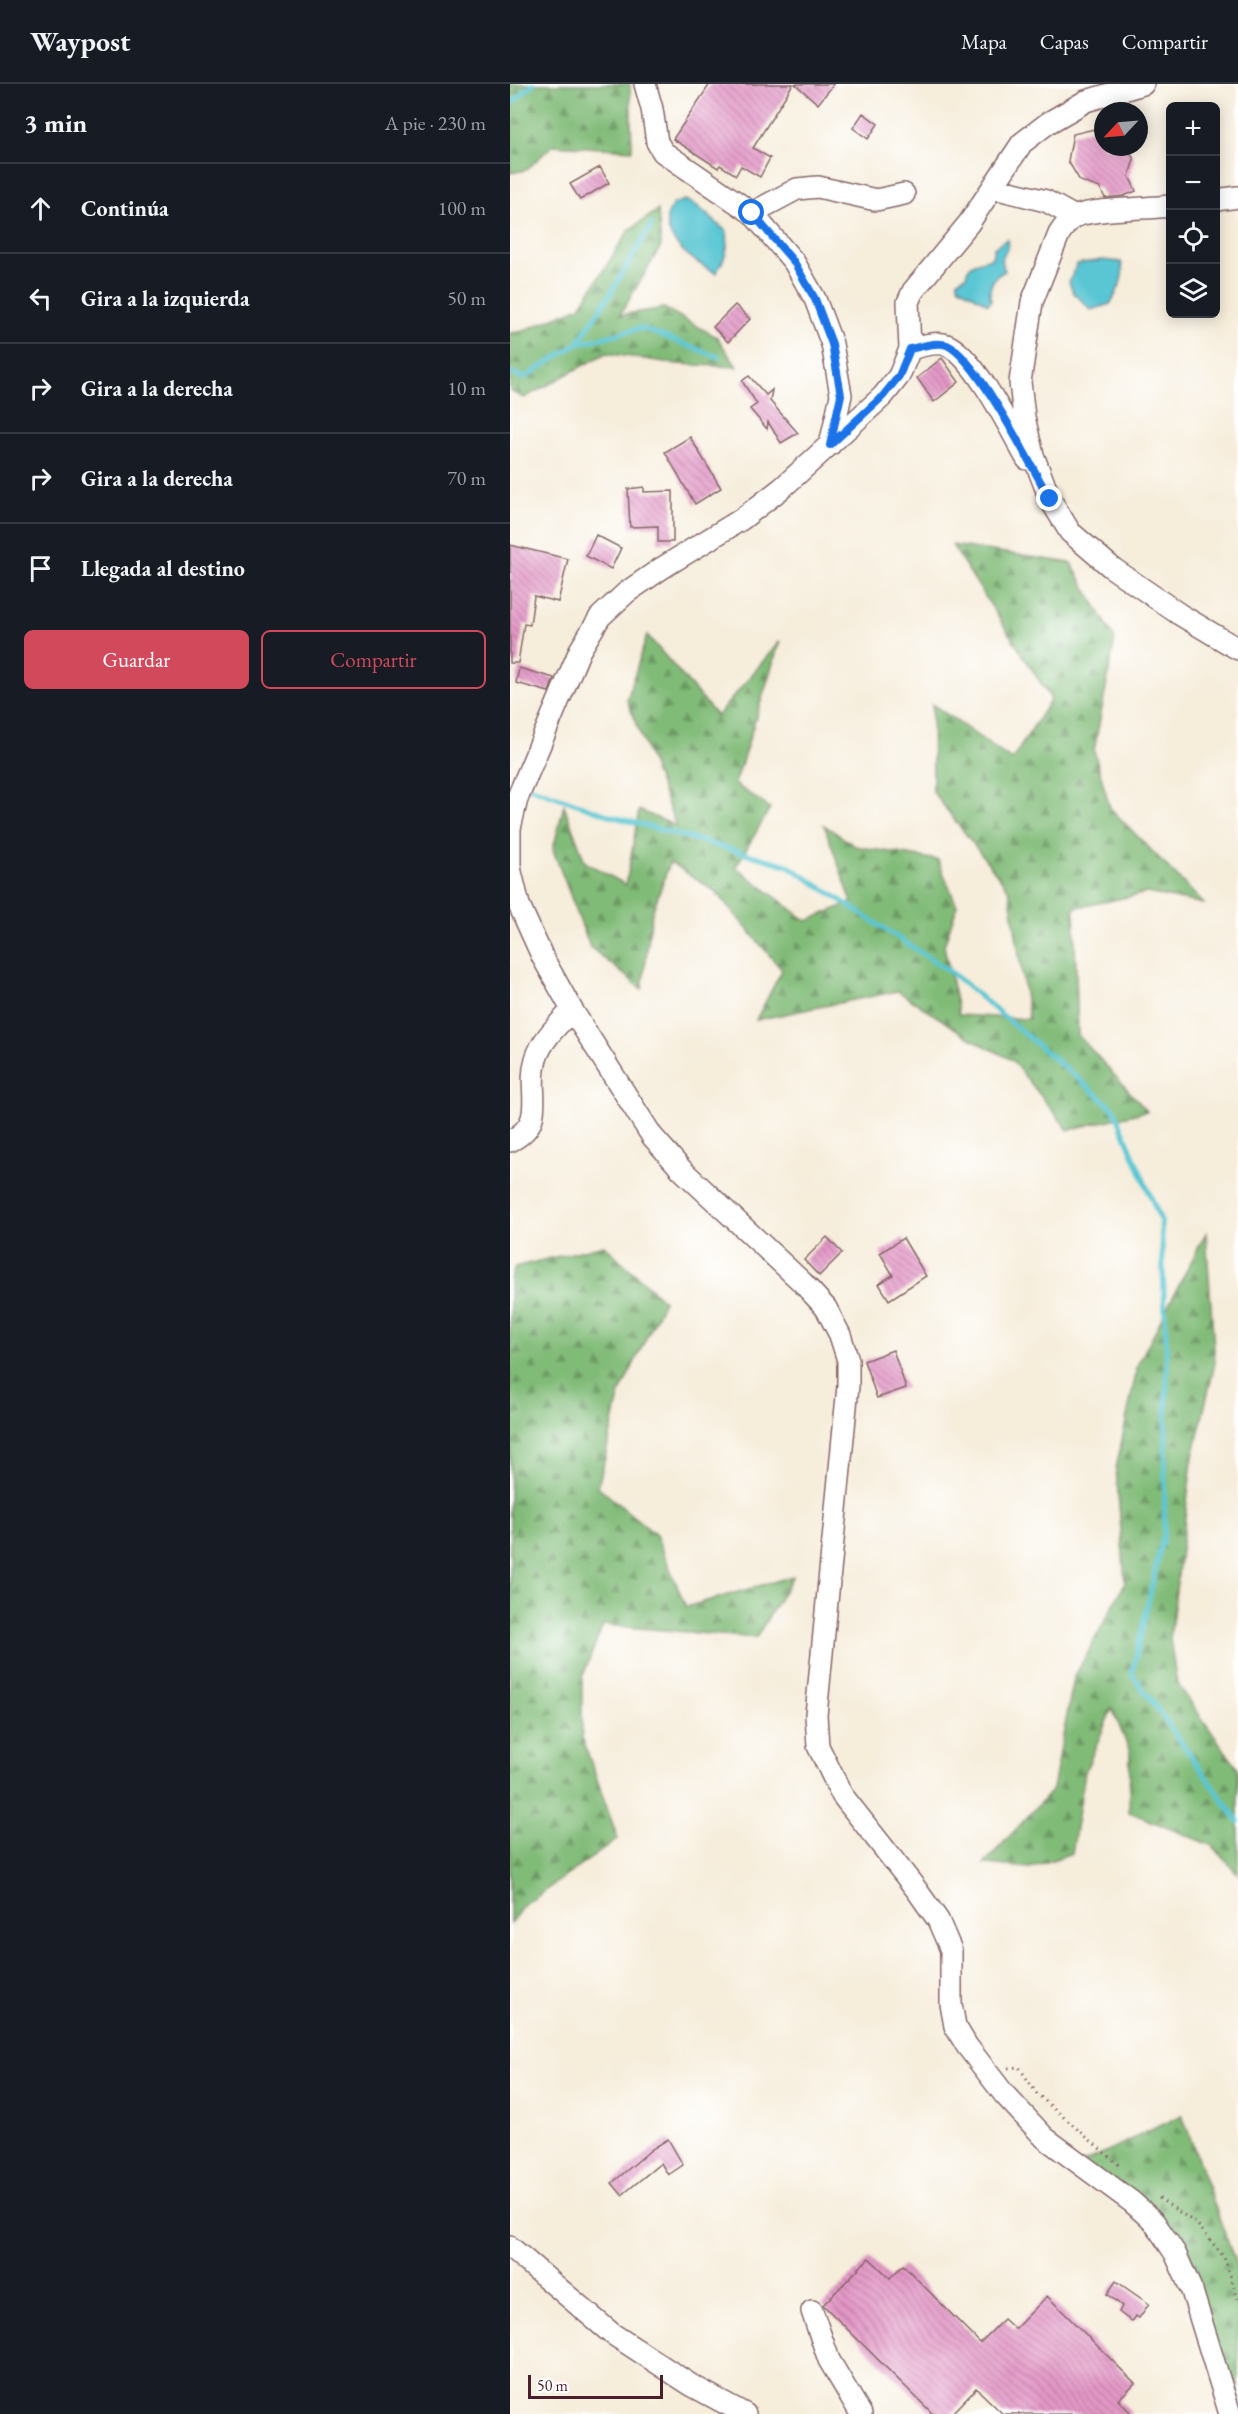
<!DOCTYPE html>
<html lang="es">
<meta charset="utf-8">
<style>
:root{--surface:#171b24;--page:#20242c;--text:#f1f3f6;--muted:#9ea1a6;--line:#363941;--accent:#d1495b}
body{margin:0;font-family:"EB Garamond",serif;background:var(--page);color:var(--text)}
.controls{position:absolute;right:18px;top:18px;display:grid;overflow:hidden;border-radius:9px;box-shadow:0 3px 15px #0003}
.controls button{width:54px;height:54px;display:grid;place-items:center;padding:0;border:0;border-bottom:2px solid var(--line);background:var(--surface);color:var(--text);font:30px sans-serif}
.compass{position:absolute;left:584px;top:18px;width:54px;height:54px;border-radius:50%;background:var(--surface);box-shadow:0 3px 15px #0003;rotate:244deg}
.scale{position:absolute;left:18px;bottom:15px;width:135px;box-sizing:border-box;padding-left:6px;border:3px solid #4a1f2b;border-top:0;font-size:16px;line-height:21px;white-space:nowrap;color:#4a1f2b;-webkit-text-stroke:4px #fff;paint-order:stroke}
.stop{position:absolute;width:18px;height:18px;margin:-14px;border:4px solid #1a73e8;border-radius:50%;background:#fff}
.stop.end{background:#1a73e8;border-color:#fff;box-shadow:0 2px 6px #0008}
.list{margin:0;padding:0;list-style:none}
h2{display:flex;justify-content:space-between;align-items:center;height:78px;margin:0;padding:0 24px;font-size:26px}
h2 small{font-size:20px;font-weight:400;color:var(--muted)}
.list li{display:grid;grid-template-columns:39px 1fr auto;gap:18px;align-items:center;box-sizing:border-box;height:90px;padding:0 24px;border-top:2px solid var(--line)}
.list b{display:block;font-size:22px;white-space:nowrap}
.list em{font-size:20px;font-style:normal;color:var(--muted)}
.actions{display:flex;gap:12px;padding:18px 24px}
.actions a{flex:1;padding:14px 0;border:2px solid var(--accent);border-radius:9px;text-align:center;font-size:21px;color:var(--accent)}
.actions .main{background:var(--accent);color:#fff}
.icon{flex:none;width:33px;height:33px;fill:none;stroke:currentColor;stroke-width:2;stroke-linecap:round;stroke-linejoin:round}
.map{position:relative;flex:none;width:728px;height:2330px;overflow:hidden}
header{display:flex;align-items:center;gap:36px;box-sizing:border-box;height:84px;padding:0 30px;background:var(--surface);border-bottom:2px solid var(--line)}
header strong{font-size:28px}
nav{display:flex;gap:33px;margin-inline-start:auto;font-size:21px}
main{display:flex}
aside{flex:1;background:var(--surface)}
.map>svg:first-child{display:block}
.forest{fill:url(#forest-firs);stroke:#666d52;stroke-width:1.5}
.water{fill:#5ac6d3;stroke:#52727f;stroke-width:1.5}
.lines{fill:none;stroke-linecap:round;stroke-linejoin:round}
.stream{stroke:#5ac6d3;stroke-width:5}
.building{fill:url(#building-back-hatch)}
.minor-casing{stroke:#866769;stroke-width:24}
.path{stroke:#866769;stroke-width:3;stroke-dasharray:1.5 4.5;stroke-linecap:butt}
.minor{stroke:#fff;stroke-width:21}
.route{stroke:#1a73e8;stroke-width:8}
</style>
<header>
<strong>Waypost</strong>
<nav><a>Mapa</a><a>Capas</a><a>Compartir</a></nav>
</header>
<main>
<aside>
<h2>3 min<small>A pie · 230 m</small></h2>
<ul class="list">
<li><svg class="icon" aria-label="ahead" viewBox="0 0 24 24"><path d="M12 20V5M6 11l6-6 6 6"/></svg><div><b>Continúa</b></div><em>100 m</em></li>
<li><svg class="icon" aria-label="left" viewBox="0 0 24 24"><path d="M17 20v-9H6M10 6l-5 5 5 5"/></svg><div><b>Gira a la izquierda</b></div><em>50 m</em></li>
<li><svg class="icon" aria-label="right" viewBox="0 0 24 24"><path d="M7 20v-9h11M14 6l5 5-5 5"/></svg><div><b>Gira a la derecha</b></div><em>10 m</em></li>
<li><svg class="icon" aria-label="right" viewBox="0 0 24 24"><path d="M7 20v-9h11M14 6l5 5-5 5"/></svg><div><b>Gira a la derecha</b></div><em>70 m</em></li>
<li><svg class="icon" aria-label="arrive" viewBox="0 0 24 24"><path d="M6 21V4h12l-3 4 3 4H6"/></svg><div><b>Llegada al destino</b></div></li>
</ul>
<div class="actions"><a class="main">Guardar</a><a>Compartir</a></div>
</aside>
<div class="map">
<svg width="728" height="2330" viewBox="0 0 728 2330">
<defs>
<pattern id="forest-firs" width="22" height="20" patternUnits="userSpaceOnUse" patternTransform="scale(1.5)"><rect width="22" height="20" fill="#81bb78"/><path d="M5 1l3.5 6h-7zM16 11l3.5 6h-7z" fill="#6c9763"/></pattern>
<pattern id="building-back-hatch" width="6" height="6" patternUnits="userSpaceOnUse" patternTransform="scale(1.5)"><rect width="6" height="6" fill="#e397c6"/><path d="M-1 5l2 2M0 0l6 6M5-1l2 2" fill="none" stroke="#ba7ba1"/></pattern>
</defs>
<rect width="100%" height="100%" fill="#fff"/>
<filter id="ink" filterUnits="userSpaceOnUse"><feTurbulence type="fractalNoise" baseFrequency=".0167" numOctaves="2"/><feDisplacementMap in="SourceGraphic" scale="12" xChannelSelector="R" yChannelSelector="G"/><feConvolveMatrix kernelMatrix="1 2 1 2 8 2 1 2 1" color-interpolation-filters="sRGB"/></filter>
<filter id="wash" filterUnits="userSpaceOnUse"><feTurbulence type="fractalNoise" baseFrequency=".008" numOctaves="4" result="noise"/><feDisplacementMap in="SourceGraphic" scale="24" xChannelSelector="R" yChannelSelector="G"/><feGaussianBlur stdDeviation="1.35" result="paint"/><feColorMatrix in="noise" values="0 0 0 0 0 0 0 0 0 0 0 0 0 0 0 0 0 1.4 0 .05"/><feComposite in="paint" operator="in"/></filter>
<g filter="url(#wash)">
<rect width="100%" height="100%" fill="#f6eddb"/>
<!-- forest -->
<path class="forest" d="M 0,0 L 120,0 L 122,66 L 43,61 L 16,86 L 0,89 Z
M 148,126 L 151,162 L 110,231 L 154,224 L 207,253 L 227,283 L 167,280 L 96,269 L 14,314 L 0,307 L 0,249 L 10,248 L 70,223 L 119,146 Z
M 442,461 L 561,479 L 605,555 L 584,667 L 600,724 L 694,820 L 637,809 L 564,824 L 568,951 L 637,1027 L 558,1046 L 502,976 L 458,953 L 388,907 L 246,936 L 272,886 L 206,808 L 160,778 L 142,829 L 132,905 L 80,863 L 43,766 L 54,721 L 75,778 L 116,801 L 129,726 L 166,742 L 117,616 L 137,551 L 207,632 L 270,557 L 225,700 L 260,724 L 226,783 L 297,837 L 342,818 L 314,741 L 345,762 L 428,776 L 447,822 L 434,862 L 449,931 L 519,935 L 499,806 L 423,708 L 422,620 L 502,676 L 541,615 Z
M 696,1149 L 705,1279 L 682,1377 L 660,1555 L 667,1599 L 728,1685 L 728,1790 L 703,1762 L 619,1728 L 620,1668 L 602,1624 L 575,1688 L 562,1769 L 520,1784 L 474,1780 L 543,1705 L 564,1594 L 615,1499 L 606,1384 L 628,1280 Z
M 94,1161 L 154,1217 L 110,1309 L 88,1403 L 146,1451 L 176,1523 L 283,1492 L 246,1554 L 93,1541 L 72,1594 L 72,1653 L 108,1755 L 12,1823 L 0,1840 L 0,1196 L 5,1183 Z
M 672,2031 L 728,2186 L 728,2330 L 699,2249 L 681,2176 L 647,2138 L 566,2082 Z"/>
<!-- water -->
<path class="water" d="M 175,116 L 187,122 L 217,148 C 219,164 215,175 206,189 C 187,180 154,158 157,133 C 158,129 162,124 163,120 Z
M 497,155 L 498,163 L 491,176 L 495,187 C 482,193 478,203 481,216 L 478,220 L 448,202 L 448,196 L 456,192 C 458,177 470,178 482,174 L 484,164 Z
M 592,176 L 611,178 C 616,191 607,209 600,220 L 581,226 L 563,208 L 559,198 L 567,180 Z"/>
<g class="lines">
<!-- stream -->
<path class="stream" d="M 0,21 L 23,0
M 67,260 L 100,210 L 142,140
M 0,288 L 14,294 L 67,260 L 131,244 L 208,273
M 19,703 L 101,732 L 277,781 L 442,889 L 604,1025 L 651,1137 L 657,1280 L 654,1448 L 622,1590 L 728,1737"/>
</g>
<g id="blocks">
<!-- building -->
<path class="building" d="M 200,0 L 283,0 L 243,64 L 260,74 L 250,93 L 231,82 L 226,91 L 210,81 L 208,84 L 163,55 Z
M 285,0 L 324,0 L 308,20 Z
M 353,29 L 368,40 L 358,55 L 343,44 Z
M 593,43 L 593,63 L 617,63 L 624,75 L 619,92 L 626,107 L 614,112 L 595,114 L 590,104 L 570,97 L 558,77 L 563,50 Z
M 90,83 L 99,99 L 70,116 L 60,100 Z
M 225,221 L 240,235 L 218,258 L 203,243 Z
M 432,274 L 449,298 L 424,318 L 407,294 Z
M 239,292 L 256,311 L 262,306 L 260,317 L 288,349 L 271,359 L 258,338 L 257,345 L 240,325 L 247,320 L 232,297 Z
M 180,353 L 211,404 L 185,420 L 155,368 Z
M 134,403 L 134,408 L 163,407 L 163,458 L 148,458 L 148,442 L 120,443 L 118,405 Z
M 86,451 L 111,464 L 101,485 L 76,472 Z
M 0,461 L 58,475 L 48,518 L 24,512 L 20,541 L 14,540 L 8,579 L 0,579 Z
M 9,584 L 44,594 L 39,608 L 6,599 Z
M 317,1153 L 332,1169 L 309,1192 L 294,1176 Z
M 393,1154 L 416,1192 L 379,1216 L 369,1200 L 383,1191 L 370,1169 Z
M 383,1266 L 396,1304 L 367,1314 L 354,1277 Z
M 158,2055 L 173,2081 L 158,2091 L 151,2079 L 112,2111 L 102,2099 L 142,2065 Z
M 359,2174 L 380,2194 L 393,2181 L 470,2259 L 494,2235 L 505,2245 L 537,2212 L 625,2299 L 608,2316 L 622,2330 L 493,2330 L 466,2304 L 441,2330 L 423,2330 L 313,2221 Z
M 606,2197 L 639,2220 L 629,2234 L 626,2232 L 622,2238 L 609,2228 L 612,2222 L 597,2210 Z"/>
</g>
</g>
<g filter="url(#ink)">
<use href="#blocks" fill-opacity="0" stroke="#866769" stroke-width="1.5"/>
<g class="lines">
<defs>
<path id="minor" d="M 135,0 L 142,25 L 147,58 L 153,68 L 242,129 L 284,178 L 305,215 L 322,260 L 331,311 L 320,361
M 633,0 L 576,17 L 538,39 L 512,59 L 459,139 L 403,207 L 398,218 L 400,265 L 389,292 L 373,312 L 272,404 L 232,435 L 152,484 L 117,508 L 90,533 L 70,566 L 7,715 L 0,744 L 0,784 L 9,821 L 33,874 L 62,926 L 142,1052 L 172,1086 L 292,1198 L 316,1224 L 330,1251 L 338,1276 L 338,1302 L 306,1631 L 308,1662 L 332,1711 L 406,1805 L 428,1836 L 441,1866 L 441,1920 L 445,1942 L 457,1962 L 494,2010 L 535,2054 L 622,2118 L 644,2138 L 665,2169 L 682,2207 L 720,2330
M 484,104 L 536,117 L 565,133
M 706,116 L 728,113
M 660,122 C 638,125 582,124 565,133 C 558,136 553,144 549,150 L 522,218 L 510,298 L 514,333 L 523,371 L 540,415 L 560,448 L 601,483 L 669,530 L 728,565
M 242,129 L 287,105 L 308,103 L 366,116 L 394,110
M 400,265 C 411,262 426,257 437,261 C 466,274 501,347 517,375
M 0,1057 C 39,1038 16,1007 26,975 C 32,955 49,940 62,926
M 0,2163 L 101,2249 L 181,2301 L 235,2330
M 302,2227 L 319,2276 L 351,2330"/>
</defs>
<!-- minor casing -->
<use href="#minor" class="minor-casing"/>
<!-- path -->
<path class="path" d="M 498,1984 L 509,1983 L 527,2010 L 611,2083
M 649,2114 L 687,2140 L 714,2173 L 728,2215"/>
<!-- minor -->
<use href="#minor" class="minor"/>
</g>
</g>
<g class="lines" filter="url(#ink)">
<!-- route -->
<path class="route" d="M 242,129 L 284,178 L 305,215 L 322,260 L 331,311 L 320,361 L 373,312 L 389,292 L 400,265 C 411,263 426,257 437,261 C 468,275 521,382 540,415"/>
</g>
</svg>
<div class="controls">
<button>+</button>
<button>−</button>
<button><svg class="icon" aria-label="locate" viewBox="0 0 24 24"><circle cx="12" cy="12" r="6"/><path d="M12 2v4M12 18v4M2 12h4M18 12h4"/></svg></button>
<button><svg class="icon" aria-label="layers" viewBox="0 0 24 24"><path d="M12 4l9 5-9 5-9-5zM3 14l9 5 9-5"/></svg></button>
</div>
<svg class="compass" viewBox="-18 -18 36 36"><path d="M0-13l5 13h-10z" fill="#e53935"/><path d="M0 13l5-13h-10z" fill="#9ea1a6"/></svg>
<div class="scale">50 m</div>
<div class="stop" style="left:242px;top:129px"></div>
<div class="stop end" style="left:540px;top:415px"></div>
</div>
</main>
